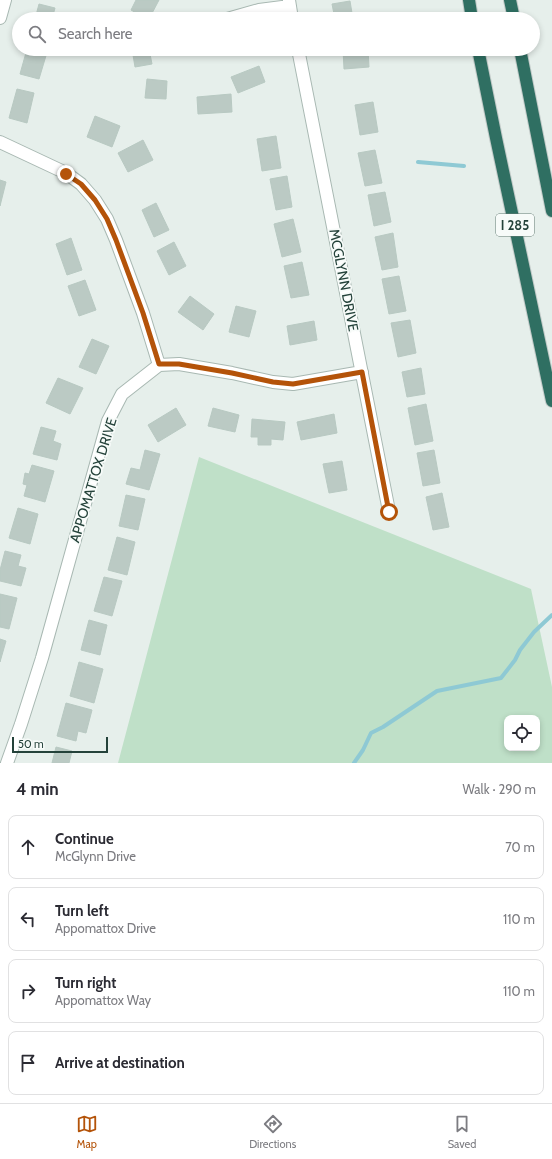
<!DOCTYPE html>
<meta charset="utf-8">
<style>
:root{--surface:#fff;--page:#f2f2f3;--text:#2b2b33;--muted:#7c7c81;--line:#e1e1e2;--accent:#b45309}
body{margin:0;font-family:Cabin,sans-serif;background:var(--page);color:var(--text)}
.controls{position:absolute;right:12px;bottom:12px;display:grid;overflow:hidden;border-radius:8px;box-shadow:0 2px 6px #0003}
.controls button{width:36px;height:36px;display:grid;place-items:center;padding:0;border:0;border-bottom:1px solid var(--line);background:var(--surface);color:var(--text);font:20px sans-serif}
.scale{position:absolute;left:12px;bottom:10px;width:96px;box-sizing:border-box;padding-left:4px;border:2px solid #24423a;border-top:0;font-size:11px;line-height:14px;white-space:nowrap;color:#24423a;-webkit-text-stroke:3px #f7fbf9;paint-order:stroke}
.stop{position:absolute;width:12px;height:12px;margin:-9px;border:3px solid #b45309;border-radius:50%;background:#fff}
.stop.end{background:#b45309;border-color:#fff;box-shadow:0 1px 4px #0008}
.list{margin:0;padding:0;list-style:none}
h2{display:flex;justify-content:space-between;align-items:center;height:52px;margin:0;padding:0 16px;font-size:17px}
h2 small{font-size:13px;font-weight:400;color:var(--muted)}
.list li{display:grid;grid-template-columns:26px 1fr auto;gap:12px;align-items:center;box-sizing:border-box;height:64px;margin:0 8px 8px;padding:0 8px;border:1px solid var(--line);border-radius:8px}
.list b{display:block;font-size:15px;white-space:nowrap}
.list p{margin:0;font-size:13px;white-space:nowrap;color:var(--muted)}
.list em{font-size:13px;font-style:normal;color:var(--muted)}
.icon{flex:none;width:22px;height:22px;fill:none;stroke:currentColor;stroke-width:2;stroke-linecap:round;stroke-linejoin:round}
.map{position:relative;flex:none;width:552px;height:763px;overflow:hidden}
.search{position:absolute;background:var(--surface);box-shadow:0 2px 6px #0003;left:12px;right:12px;top:12px;height:44px;display:flex;align-items:center;gap:10px;box-sizing:border-box;padding:0 14px;border-radius:22px;color:var(--muted);font-size:15px}
.sheet{height:340px;background:var(--surface)}
nav{display:flex;justify-content:space-around;align-items:center;box-sizing:border-box;height:56px;border-top:1px solid var(--line);background:var(--surface);font-size:11px;color:var(--muted)}
nav a{display:grid;justify-items:center;gap:2px}
nav .on{color:var(--accent)}
.map>svg:first-child{display:block}
.green{fill:#bfe0c8;fill-rule:evenodd}
.lines{fill:none;stroke-linecap:round;stroke-linejoin:round}
.stream{stroke:#8ec9d4;stroke-width:4}
.building{fill:#bbcac4;stroke:#b8c9c2}
.minor-casing{stroke:#a8b8b2;stroke-width:14}
.highway-casing{stroke:#c2cac8;stroke-width:14}
.minor{stroke:#fff;stroke-width:12}
.highway{stroke:#2f6f62;stroke-width:12}
.route{stroke:#b45309;stroke-width:5}
.labels{text-anchor:middle;dominant-baseline:central;stroke-width:3.5;stroke-linejoin:round;paint-order:stroke}
.shield{fill:#f7fbf9;stroke:#637a73;stroke-width:1}
.shield-label{font-size:13px;font-weight:bold;fill:#24423a}
.street-label{font-size:14px;fill:#24423a;stroke:#f7fbf9}
</style>
<div class="map">
<svg width="552" height="763" viewBox="0 0 552 763">
<rect width="100%" height="100%" fill="#e6efeb"/>
<!-- green -->
<path class="green" d="M 199,457 L 531,589 L 552,687 L 552,763 L 118,763 ZM 507,718 L 537,718 L 537,748 L 507,748 Z"/>
<g class="lines">
<!-- stream -->
<path class="stream" d="M 418,162 L 464,166
M 354,763 L 363,750 L 371,733 L 383,727 L 437,691 L 501,678 L 515,660 L 520,650 L 534,632 L 552,615"/>
</g>
<!-- building -->
<path class="building" d="M 136,0 L 159,0 L 149,19 L 147,19 L 131,10 Z
M 350,1 L 353,19 L 335,19 L 332,4 Z
M 39,4 L 55,8 L 52,19 L 35,19 Z
M 27,49 L 48,49 L 39,79 L 20,74 Z
M 132,49 L 149,49 L 152,64 L 135,67 Z
M 343,49 L 368,49 L 369,67 L 344,69 Z
M 259,66 L 265,82 L 238,93 L 231,77 Z
M 147,79 L 167,81 L 166,99 L 145,98 Z
M 17,89 L 34,93 L 27,123 L 9,118 Z
M 231,94 L 232,112 L 198,114 L 197,97 Z
M 373,102 L 378,132 L 360,135 L 355,105 Z
M 95,116 L 120,126 L 112,147 L 87,137 Z
M 276,136 L 281,168 L 262,171 L 257,139 Z
M 143,140 L 153,160 L 128,172 L 118,153 Z
M 375,150 L 382,183 L 365,186 L 358,153 Z
M 287,176 L 292,207 L 276,210 L 270,179 Z
M 0,180 L 6,182 L 0,206 Z
M 385,192 L 391,222 L 374,226 L 368,195 Z
M 156,203 L 169,230 L 154,237 L 142,210 Z
M 293,219 L 301,252 L 282,257 L 274,224 Z
M 393,233 L 398,267 L 382,270 L 375,237 Z
M 71,238 L 82,270 L 67,275 L 56,244 Z
M 174,242 L 186,266 L 169,275 L 157,251 Z
M 302,262 L 309,295 L 291,298 L 284,266 Z
M 399,276 L 406,311 L 389,314 L 382,279 Z
M 85,280 L 96,310 L 79,316 L 68,286 Z
M 190,296 L 214,314 L 203,330 L 178,312 Z
M 236,306 L 256,311 L 249,337 L 229,332 Z
M 410,320 L 416,353 L 398,357 L 391,323 Z
M 314,321 L 317,340 L 290,345 L 287,326 Z
M 92,339 L 109,346 L 96,374 L 79,367 Z
M 421,368 L 425,394 L 407,397 L 402,372 Z
M 58,378 L 83,388 L 70,414 L 46,403 Z
M 426,404 L 433,441 L 415,445 L 408,408 Z
M 176,408 L 186,425 L 158,442 L 148,425 Z
M 213,408 L 239,415 L 235,432 L 208,426 Z
M 334,414 L 337,433 L 301,440 L 297,422 Z
M 252,419 L 285,422 L 283,440 L 271,439 L 271,445 L 258,445 L 258,437 L 251,437 Z
M 41,427 L 56,431 L 53,441 L 61,444 L 57,460 L 33,454 Z
M 145,450 L 160,454 L 149,490 L 126,484 L 131,468 L 140,470 Z
M 434,450 L 440,483 L 423,486 L 417,453 Z
M 342,461 L 347,490 L 329,493 L 323,464 Z
M 32,465 L 54,471 L 45,502 L 24,496 L 27,485 L 23,484 L 25,473 L 29,474 Z
M 442,493 L 449,527 L 433,530 L 426,497 Z
M 126,495 L 145,499 L 138,530 L 119,526 Z
M 18,508 L 38,514 L 30,544 L 9,538 Z
M 117,537 L 135,542 L 127,575 L 108,570 Z
M 5,551 L 21,555 L 18,566 L 26,568 L 21,586 L 0,581 L 0,570 Z
M 104,577 L 122,581 L 112,616 L 94,611 Z
M 0,594 L 17,598 L 9,629 L 0,627 Z
M 89,620 L 107,625 L 100,655 L 81,650 Z
M 0,639 L 6,641 L 0,662 Z
M 79,662 L 103,669 L 94,703 L 70,696 Z
M 66,703 L 92,710 L 86,733 L 78,731 L 76,741 L 57,736 Z
M 56,747 L 72,751 L 69,763 L 52,763 Z"/>
<g class="lines">
<defs>
<path id="minor" d="M 289,0 L 292,19
M 0,18 L 5,0
M 227,19 L 259,10 L 290,6
M 298,49 L 389,511
M 0,142 L 66,173 L 81,184 L 95,200 L 107,219 L 116,240 L 143,313 L 159,365
M 7,763 L 21,724 L 42,658 L 108,421 L 122,394 L 159,365 L 179,364 L 232,373 L 273,382 L 293,384 L 362,372"/>
<path id="highway" d="M 469,0 L 472,19
M 510,0 L 514,19
M 478,49 L 496,138 L 552,401
M 520,49 L 552,211"/>
</defs>
<!-- minor casing -->
<use href="#minor" class="minor-casing"/>
<!-- highway casing -->
<use href="#highway" class="highway-casing"/>
<!-- minor -->
<use href="#minor" class="minor"/>
<!-- highway -->
<use href="#highway" class="highway"/>
</g>
<g class="lines">
<!-- route -->
<path class="route" d="M 66,174 L 81,184 L 95,200 L 107,219 L 116,240 L 143,313 L 159,364 L 179,364 L 232,373 L 273,382 L 293,384 L 362,372 L 389,512"/>
</g>
<g class="labels">
<!-- shield labels -->
<rect class="shield" x="496" y="214" width="38" height="22" rx="3"/>
<g class="shield-label">
<text x="515" y="225">I 285</text>
</g>
<!-- street labels -->
<g class="street-label">
<text transform="translate(344 280) rotate(79)">MCGLYNN DRIVE</text>
<text transform="translate(93 480) rotate(-73)">APPOMATTOX DRIVE</text>
</g>
</g>
</svg>
<div class="controls">
<button><svg class="icon" aria-label="locate" viewBox="0 0 24 24"><circle cx="12" cy="12" r="6"/><path d="M12 2v4M12 18v4M2 12h4M18 12h4"/></svg></button>
</div>
<div class="scale">50 m</div>
<div class="stop" style="left:389px;top:512px"></div>
<div class="stop end" style="left:66px;top:174px"></div>
<div class="search"><svg class="icon" aria-label="search" viewBox="0 0 24 24"><circle cx="10" cy="10" r="6"/><path d="M15 15l6 6"/></svg>Search here</div>
</div>
<section class="sheet">
<h2>4 min<small>Walk · 290 m</small></h2>
<ul class="list">
<li><svg class="icon" aria-label="ahead" viewBox="0 0 24 24"><path d="M12 20V5M6 11l6-6 6 6"/></svg><div><b>Continue</b><p>McGlynn Drive</p></div><em>70 m</em></li>
<li><svg class="icon" aria-label="left" viewBox="0 0 24 24"><path d="M17 20v-9H6M10 6l-5 5 5 5"/></svg><div><b>Turn left</b><p>Appomattox Drive</p></div><em>110 m</em></li>
<li><svg class="icon" aria-label="right" viewBox="0 0 24 24"><path d="M7 20v-9h11M14 6l5 5-5 5"/></svg><div><b>Turn right</b><p>Appomattox Way</p></div><em>110 m</em></li>
<li><svg class="icon" aria-label="arrive" viewBox="0 0 24 24"><path d="M6 21V4h12l-3 4 3 4H6"/></svg><div><b>Arrive at destination</b></div></li>
</ul>
</section>
<nav>
<a class="on"><svg class="icon" aria-label="map" viewBox="0 0 24 24"><path d="M3 6l6-2 6 2 6-2v14l-6 2-6-2-6 2zM9 4v14M15 6v14"/></svg>Map</a>
<a><svg class="icon" aria-label="directions" viewBox="0 0 24 24"><path d="M12 3l9 9-9 9-9-9zM9 14v-3h6M13 9l2 2-2 2"/></svg>Directions</a>
<a><svg class="icon" aria-label="saved" viewBox="0 0 24 24"><path d="M7 4h10v16l-5-4-5 4z"/></svg>Saved</a>
</nav>
